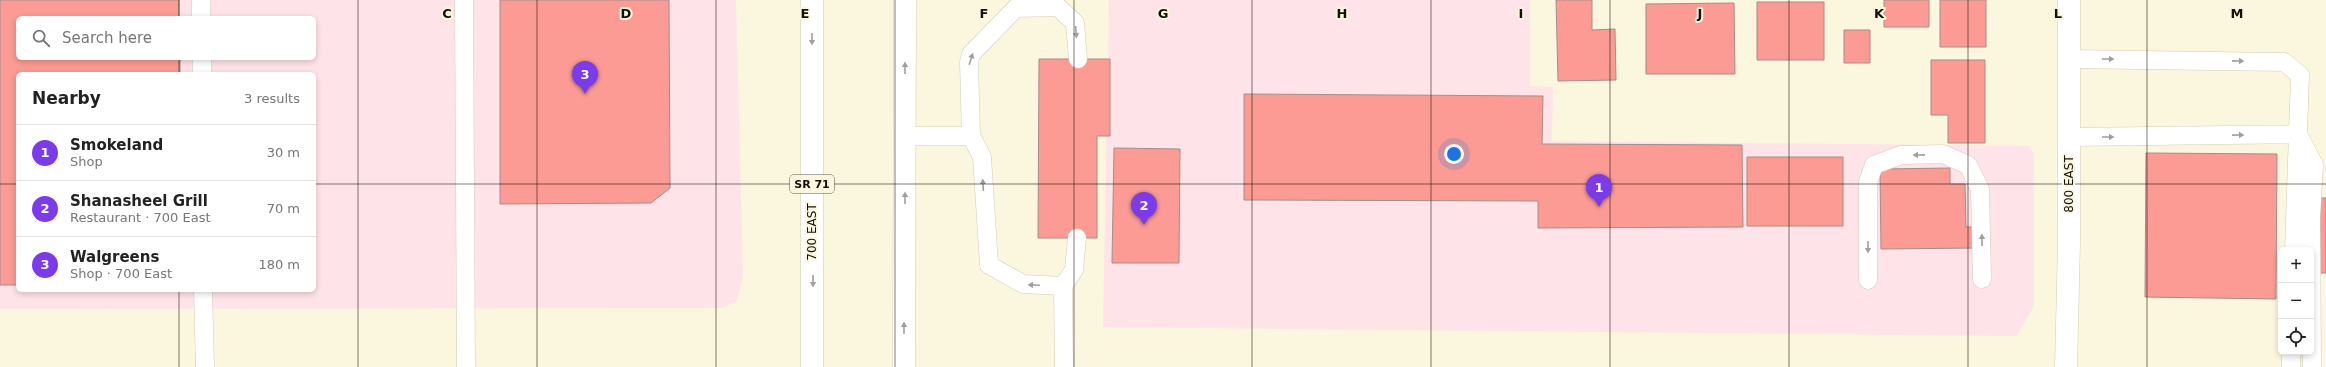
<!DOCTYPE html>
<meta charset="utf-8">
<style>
:root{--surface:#fff;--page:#f6f6f6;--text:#222;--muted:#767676;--line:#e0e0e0;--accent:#7c3aed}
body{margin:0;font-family:"DejaVu Sans",sans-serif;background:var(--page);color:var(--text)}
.controls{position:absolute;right:12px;bottom:12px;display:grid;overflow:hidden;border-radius:6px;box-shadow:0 2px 6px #0003}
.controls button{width:36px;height:36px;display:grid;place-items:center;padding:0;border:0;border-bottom:1px solid var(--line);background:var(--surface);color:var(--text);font:20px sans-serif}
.you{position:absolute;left:1454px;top:154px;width:14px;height:14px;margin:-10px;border:3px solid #fff;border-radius:50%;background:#1a73e8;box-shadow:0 0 0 6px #1a73e833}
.badge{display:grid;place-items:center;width:26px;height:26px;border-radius:50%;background:var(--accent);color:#fff;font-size:13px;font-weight:700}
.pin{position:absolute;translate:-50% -33px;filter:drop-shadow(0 1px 2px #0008)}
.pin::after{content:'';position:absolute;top:21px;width:14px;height:12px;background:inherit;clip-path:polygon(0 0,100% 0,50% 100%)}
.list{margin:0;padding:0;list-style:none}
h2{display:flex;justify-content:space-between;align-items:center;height:52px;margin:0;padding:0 16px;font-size:17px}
h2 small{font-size:13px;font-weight:400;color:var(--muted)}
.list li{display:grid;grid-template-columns:26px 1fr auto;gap:12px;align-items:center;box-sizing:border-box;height:56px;padding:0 16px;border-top:1px solid var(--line)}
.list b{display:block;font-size:15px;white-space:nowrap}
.list p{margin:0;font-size:13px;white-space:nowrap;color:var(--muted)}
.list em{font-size:13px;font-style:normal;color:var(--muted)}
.icon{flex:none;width:22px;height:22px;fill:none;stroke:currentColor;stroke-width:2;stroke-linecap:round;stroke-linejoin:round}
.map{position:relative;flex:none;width:2326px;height:367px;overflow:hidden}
.search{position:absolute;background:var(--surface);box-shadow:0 2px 6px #0003;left:16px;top:16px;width:300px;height:44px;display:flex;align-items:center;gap:10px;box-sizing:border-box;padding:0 14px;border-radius:6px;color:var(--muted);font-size:15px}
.panel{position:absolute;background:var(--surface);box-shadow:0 2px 6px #0003;left:16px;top:72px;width:300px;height:220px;border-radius:6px}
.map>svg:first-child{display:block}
.commercial{fill:#fee3e8;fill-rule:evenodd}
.building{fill:#fb9b93;stroke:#a68c8a}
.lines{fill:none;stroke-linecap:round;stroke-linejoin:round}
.service-casing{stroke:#d2cdb6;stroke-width:19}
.minor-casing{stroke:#d2cdb6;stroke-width:23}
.primary-casing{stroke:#d2cdb6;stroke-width:23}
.service{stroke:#fff;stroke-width:18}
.minor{stroke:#fff;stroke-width:22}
.primary{stroke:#fff;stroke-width:22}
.oneway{fill:#a09f9d}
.grid{fill:none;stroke:#121009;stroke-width:1;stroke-opacity:0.55}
.labels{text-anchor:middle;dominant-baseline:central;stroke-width:4;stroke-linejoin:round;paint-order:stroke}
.shield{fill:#fbf6de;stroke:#585549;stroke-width:1}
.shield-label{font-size:11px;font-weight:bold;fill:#121009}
.street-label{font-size:12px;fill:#121009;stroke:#fbf6de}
.grid-label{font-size:13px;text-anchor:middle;font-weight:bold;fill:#121009;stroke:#fbf6de;stroke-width:4;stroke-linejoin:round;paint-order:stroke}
</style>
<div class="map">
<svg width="2326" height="367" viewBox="0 0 2326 367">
<rect width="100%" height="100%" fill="#fbf6de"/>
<!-- commercial -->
<path class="commercial" d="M 0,0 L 736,0 L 743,277 L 737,301 L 723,308 L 0,309 ZM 18,18 L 314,18 L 314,58 L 18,58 ZM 18,74 L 314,74 L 314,290 L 18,290 Z
M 1109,0 L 1530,0 L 1530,86 L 1553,87 L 1552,141 L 2029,146 L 2034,154 L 2034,306 L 2017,336 L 1103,327 Z"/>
<!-- building -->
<path class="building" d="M 0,0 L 179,0 L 179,18 L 18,18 L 18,58 L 180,58 L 180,74 L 18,74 L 18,285 L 0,285 Z
M 500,0 L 669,0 L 670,188 L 651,203 L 500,204 Z
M 1556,0 L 1592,0 L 1592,30 L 1615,29 L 1616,80 L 1558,81 Z
M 1884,0 L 1929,0 L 1929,27 L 1884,27 Z
M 1940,0 L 1986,0 L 1986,47 L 1940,47 Z
M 1757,2 L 1824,2 L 1824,60 L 1757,60 Z
M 1734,3 L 1735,74 L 1646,74 L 1646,4 Z
M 1844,30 L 1870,30 L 1870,63 L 1844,63 Z
M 1039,59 L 1110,59 L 1110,136 L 1097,136 L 1097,238 L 1038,238 Z
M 1931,60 L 1985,60 L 1985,143 L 1948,143 L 1948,115 L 1931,115 Z
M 1244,94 L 1543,96 L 1542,144 L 1742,145 L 1743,227 L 1538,228 L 1538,201 L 1244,200 Z
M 1114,148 L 1180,149 L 1179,263 L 1112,263 Z
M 2146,153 L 2277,154 L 2276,299 L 2145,297 Z
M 1747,157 L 1843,157 L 1843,226 L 1747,226 Z
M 1950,168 L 1950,184 L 1965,184 L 1966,227 L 1976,227 L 1976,248 L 1881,249 L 1880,169 Z
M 2317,198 L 2326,198 L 2326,273 L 2319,273 Z"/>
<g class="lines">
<defs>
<path id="service" d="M 201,0 L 201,18
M 464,0 L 466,367
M 202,58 L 202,74
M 2069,59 L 2284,62 L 2300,75 L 2294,250
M 905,136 L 971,136
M 2069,137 L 2298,134 L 2314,165 L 2311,217 L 2312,367
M 1077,238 L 1074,270 L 1063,286 L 1023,284 L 989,265 L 982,157 L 971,136 L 969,62 L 971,54 L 1016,8 L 1058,7 L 1075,23 L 1078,59
M 1868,280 L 1868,182 L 1874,165 L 1901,155 L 1943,154 L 1968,165 L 1980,189 L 1982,279
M 1063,286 L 1064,367
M 203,290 L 205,367
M 2291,367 L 2291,352"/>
<path id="minor" d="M 2066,367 L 2069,243 L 2069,0"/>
<path id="primary" d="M 812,0 L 812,367
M 904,367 L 905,0"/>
</defs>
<!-- service casing -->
<use href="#service" class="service-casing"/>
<!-- minor casing -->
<use href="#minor" class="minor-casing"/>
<!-- primary casing -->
<use href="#primary" class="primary-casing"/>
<!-- service -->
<use href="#service" class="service"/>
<!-- minor -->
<use href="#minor" class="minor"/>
<!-- primary -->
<use href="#primary" class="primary"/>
</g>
<!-- one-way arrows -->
<defs><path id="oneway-solid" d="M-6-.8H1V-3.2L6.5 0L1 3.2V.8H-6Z"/></defs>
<g class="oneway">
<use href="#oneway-solid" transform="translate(1076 32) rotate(86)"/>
<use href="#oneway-solid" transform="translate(812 39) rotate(90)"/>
<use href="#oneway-solid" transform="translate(971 59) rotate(-72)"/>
<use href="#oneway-solid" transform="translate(2108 59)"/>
<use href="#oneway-solid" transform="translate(2238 61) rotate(1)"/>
<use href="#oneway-solid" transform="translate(905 68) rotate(-90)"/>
<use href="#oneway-solid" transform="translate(2238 135) rotate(-1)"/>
<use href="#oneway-solid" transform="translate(2108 137)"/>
<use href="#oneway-solid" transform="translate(1919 155) rotate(179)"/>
<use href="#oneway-solid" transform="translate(983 185) rotate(-94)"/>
<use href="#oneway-solid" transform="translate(905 198) rotate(-90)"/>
<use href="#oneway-solid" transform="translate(1982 240) rotate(-91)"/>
<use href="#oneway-solid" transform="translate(1868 247) rotate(90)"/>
<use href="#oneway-solid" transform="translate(813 281) rotate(90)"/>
<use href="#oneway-solid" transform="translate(1034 285) rotate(-178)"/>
<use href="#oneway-solid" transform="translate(904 328) rotate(-90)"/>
</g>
<!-- grid -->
<path class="grid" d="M 179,0 L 179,18M 358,0 L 358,367M 537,0 L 537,367M 716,0 L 716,367M 895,0 L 895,367M 1074,0 L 1074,367M 1252,0 L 1252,367M 1431,0 L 1431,367M 1610,0 L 1610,367M 1789,0 L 1789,367M 1968,0 L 1968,367M 2147,0 L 2147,367M 179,58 L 179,74M 0,184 L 18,184M 314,184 L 2326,184M 179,290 L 179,367"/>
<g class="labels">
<!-- shield labels -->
<rect class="shield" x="790" y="175" width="44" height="18" rx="3"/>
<g class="shield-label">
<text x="812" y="184">SR 71</text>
</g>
<!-- street labels -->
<g class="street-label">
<text transform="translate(2069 184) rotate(-90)">800 EAST</text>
<text transform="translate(812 232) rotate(-90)">700 EAST</text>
</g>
</g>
<g class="grid-label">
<text x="447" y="18">C</text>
<text x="626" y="18">D</text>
<text x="805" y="18">E</text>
<text x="984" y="18">F</text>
<text x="1163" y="18">G</text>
<text x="1342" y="18">H</text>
<text x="1521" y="18">I</text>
<text x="1700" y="18">J</text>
<text x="1879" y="18">K</text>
<text x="2058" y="18">L</text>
<text x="2237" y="18">M</text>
</g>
</svg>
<div class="controls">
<button>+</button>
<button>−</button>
<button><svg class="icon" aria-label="locate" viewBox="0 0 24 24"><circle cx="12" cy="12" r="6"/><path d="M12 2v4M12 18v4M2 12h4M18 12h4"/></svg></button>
</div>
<div class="you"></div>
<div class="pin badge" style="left:1599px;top:207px">1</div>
<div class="pin badge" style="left:1144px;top:225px">2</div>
<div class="pin badge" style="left:585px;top:94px">3</div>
<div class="search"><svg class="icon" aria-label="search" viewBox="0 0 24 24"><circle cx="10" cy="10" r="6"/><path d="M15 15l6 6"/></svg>Search here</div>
<section class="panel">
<h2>Nearby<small>3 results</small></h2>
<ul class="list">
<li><span class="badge">1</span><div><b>Smokeland</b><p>Shop</p></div><em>30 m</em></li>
<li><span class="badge">2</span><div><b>Shanasheel Grill</b><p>Restaurant · 700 East</p></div><em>70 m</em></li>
<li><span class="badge">3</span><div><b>Walgreens</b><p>Shop · 700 East</p></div><em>180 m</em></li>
</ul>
</section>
</div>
